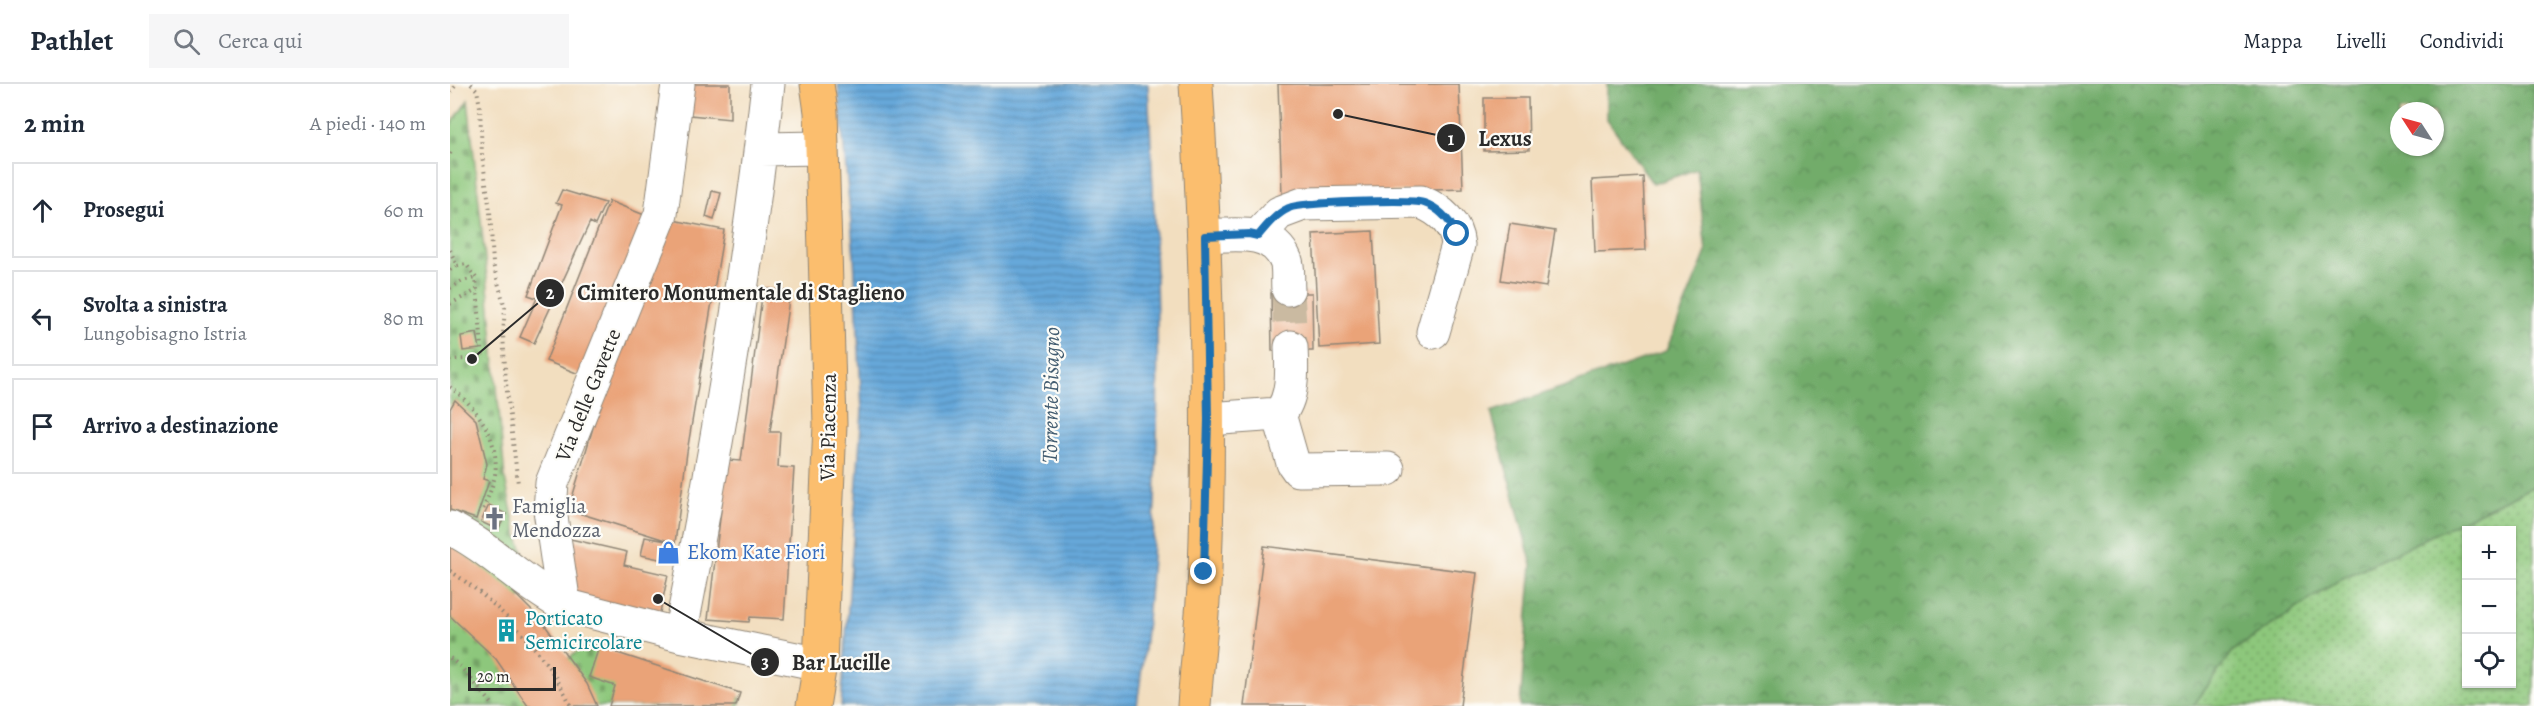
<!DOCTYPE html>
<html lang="it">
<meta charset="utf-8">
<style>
:root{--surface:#fff;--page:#f6f6f7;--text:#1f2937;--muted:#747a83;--line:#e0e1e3}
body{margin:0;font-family:Alegreya,serif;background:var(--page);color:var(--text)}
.controls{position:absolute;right:18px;bottom:18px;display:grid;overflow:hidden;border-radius:0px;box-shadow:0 2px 4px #0004}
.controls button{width:54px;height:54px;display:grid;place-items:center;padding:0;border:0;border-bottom:2px solid var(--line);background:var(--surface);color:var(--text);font:30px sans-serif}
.compass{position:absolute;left:1940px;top:18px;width:54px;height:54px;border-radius:50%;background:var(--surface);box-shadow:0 2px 4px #0004;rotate:306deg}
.scale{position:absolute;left:18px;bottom:15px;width:88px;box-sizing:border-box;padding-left:6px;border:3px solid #2b2b2b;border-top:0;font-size:16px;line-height:21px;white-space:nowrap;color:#2b2b2b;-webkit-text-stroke:4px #fdfcf7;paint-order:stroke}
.stop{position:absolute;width:18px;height:18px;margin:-14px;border:4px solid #1f6fb2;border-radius:50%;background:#fff}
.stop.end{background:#1f6fb2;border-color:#fff;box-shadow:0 2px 6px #0008}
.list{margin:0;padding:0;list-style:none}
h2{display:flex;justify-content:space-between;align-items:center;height:78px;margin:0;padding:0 24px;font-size:26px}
h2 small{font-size:20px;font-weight:400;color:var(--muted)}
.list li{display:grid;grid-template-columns:39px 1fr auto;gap:18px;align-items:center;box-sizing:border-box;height:96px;margin:0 12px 12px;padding:0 12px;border:2px solid var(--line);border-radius:0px}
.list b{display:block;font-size:22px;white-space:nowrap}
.list p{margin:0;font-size:20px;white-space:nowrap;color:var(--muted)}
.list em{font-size:20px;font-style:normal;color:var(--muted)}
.icon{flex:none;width:33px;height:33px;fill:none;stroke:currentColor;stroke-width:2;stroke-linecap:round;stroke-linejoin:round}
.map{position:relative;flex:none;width:2084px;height:622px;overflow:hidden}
header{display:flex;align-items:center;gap:36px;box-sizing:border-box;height:84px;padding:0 30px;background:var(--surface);border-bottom:2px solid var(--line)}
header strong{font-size:28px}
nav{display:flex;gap:33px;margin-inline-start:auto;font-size:21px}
.search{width:420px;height:54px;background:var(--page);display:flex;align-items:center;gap:15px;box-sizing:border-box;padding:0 21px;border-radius:0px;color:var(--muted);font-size:22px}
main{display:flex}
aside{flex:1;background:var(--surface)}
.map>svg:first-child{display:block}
.grass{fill:url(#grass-dots);stroke:#5c7953;stroke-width:1.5;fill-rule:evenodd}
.forest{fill:url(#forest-crowns);stroke:#4e6c4b;stroke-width:1.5;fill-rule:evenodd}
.cemetery{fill:url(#cemetery-stones);stroke:#5c7953;stroke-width:1.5}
.water{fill:url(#water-rules);stroke:#486a82;stroke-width:1.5}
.building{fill:#eaa378}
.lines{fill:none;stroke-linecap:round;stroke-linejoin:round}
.minor-tunnel{stroke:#cabaa1;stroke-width:33;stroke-dasharray:33 16;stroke-linecap:butt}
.minor-casing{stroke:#8e8475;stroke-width:35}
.major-casing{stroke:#8e8475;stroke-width:35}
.path{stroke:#8e8475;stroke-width:4;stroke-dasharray:1.5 4.5;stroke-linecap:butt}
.minor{stroke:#fff;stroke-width:33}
.major{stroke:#fbbe6e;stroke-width:33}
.route{stroke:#1f6fb2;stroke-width:8}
.labels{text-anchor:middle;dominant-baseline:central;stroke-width:4.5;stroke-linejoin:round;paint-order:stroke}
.street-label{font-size:21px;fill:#2b2b2b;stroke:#fdfcf7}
.worship-label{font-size:21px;fill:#5b616d;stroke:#fdfcf7;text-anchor:start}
.shop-label{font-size:21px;fill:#366cbe;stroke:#fdfcf7;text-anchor:start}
.culture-label{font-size:21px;fill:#0d838f;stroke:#fdfcf7;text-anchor:start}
.water-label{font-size:22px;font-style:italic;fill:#435d71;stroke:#fdfcf7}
.leader{fill:none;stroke:#2b2b2b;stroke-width:2}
.callout-dot{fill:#2b2b2b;stroke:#fdfcf7;stroke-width:2}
.mark-label{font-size:18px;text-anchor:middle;font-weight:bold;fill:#fff}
.callout-label{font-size:22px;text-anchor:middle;font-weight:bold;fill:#2b2b2b;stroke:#fdfcf7;stroke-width:4.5;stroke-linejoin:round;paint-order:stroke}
</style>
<header>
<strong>Pathlet</strong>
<div class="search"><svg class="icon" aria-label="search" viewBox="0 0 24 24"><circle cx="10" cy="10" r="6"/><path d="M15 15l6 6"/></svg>Cerca qui</div>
<nav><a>Mappa</a><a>Livelli</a><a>Condividi</a></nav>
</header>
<main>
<aside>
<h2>2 min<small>A piedi · 140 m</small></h2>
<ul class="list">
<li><svg class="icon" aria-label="ahead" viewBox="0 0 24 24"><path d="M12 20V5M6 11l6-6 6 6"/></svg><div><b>Prosegui</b></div><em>60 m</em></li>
<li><svg class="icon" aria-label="left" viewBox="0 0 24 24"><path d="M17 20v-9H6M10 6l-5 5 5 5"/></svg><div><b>Svolta a sinistra</b><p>Lungobisagno Istria</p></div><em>80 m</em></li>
<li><svg class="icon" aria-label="arrive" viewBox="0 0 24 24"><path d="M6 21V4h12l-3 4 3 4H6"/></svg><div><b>Arrivo a destinazione</b></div></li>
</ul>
</aside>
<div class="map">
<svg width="2084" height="622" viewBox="0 0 2084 622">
<defs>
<pattern id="grass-dots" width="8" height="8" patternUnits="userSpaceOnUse" patternTransform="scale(1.5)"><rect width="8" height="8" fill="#8dc77b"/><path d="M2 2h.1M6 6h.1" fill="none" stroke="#73a265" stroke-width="1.8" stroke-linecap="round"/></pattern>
<pattern id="forest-crowns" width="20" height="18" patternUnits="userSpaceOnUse" patternTransform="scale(1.5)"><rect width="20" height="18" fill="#72ac6b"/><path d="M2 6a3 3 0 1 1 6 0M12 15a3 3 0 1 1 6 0" fill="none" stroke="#5e8c58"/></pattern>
<pattern id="cemetery-stones" width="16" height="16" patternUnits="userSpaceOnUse" patternTransform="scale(1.5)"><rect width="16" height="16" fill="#8dc77b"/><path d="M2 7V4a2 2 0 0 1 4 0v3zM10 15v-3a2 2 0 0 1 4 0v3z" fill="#73a265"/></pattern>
<pattern id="water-rules" width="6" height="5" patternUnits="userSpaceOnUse" patternTransform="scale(1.5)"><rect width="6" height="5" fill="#66a8da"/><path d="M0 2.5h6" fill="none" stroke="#5489b1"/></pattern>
</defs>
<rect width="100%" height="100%" fill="#fdfcf7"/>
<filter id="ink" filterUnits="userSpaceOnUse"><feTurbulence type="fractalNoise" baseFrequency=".0167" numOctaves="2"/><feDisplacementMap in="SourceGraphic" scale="12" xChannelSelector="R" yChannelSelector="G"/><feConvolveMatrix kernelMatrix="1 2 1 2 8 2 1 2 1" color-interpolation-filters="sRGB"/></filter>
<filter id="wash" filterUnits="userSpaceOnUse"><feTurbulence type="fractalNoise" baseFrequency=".008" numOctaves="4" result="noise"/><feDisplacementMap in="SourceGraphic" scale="24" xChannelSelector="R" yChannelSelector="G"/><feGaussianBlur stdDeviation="1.35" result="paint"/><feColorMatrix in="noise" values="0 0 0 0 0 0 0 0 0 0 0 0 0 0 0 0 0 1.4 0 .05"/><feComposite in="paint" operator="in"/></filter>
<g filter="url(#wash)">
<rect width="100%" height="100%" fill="#f2debf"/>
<!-- grass -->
<path class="grass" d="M 2084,402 L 2084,622 L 1743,622 L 1783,567 L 1891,495 ZM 2016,446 L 2062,446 L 2062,600 L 2016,600 Z"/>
<!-- forest -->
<path class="forest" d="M 1157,0 L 2084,0 L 2084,402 L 1891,495 L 1783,567 L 1743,622 L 1070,622 L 1082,481 L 1041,328 L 1216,267 L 1256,168 L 1247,85 L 1203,100 L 1157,35 ZM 1949,27 L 1985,27 L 1985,63 L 1949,63 Z"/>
<!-- cemetery -->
<path class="cemetery" d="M 18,16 L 39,213 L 55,395 L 65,443 L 82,497 L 67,519 L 116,576 L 138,560 L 291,614 L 289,622 L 0,622 L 0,42 Z"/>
<!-- water -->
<path class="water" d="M 388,0 L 698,0 C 709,207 716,416 687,622 L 391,622 L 412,327 L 404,172 Z"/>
<g id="blocks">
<!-- building -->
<path class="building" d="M 233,0 L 280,0 L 280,35 L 230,30 Z
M 828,0 L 1009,0 L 1013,105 L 832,111 Z
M 1034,14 L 1078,14 L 1079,66 L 1034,67 Z
M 1193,93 L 1196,166 L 1145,168 L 1142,96 Z
M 112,106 L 155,119 L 145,141 L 140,138 L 84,259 L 70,253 L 87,214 L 78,211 L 112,121 L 106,119 Z
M 262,107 L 271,109 L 264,136 L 256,133 Z
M 159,117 L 197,132 L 134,292 L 96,277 Z
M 218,135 L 274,146 L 237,368 L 225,459 L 119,426 L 116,431 L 114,411 L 122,414 L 162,280 Z
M 1060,140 L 1105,147 L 1096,203 L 1051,196 Z
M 923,147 L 929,260 L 869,264 L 863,150 Z
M 313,204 L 340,208 L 320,348 L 330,348 L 328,383 L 344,384 L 334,535 L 300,533 L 299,538 L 258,535 L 277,376 L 291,377 Z
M 821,209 L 862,209 L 863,267 L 822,267 Z
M 27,249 L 30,265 L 13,267 L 11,252 Z
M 5,316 L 26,336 L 37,380 L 33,395 L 39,397 L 26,435 L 0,426 L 0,325 Z
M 39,421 L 56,430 L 48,446 L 31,438 Z
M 112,453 L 177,468 L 174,481 L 218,491 L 209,533 L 118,512 Z
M 195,453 L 221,458 L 218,477 L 191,471 Z
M 0,460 L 59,504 L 92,537 L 137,600 L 147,622 L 78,622 L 46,575 L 0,532 Z
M 814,462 L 1027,489 L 1010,622 L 794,622 Z
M 149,563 L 290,609 L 286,622 L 159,622 L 165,602 L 139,593 Z"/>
</g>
</g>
<g filter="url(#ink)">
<use href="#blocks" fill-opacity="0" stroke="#8e8475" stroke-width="1.5"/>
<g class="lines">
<!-- minor-tunnel -->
<path class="minor-tunnel" d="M 838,205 L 841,263"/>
<defs>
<path id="minor" d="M 228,0 L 211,130 L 102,399 L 100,426 L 114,521 L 230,551 L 370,580
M 311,65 L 372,64
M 755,152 C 783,151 822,143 836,177 C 839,185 837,197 838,205
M 808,152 L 829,129 L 853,120 L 971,118 C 991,126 1006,140 1008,161 L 983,248
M 829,330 L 843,379 L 848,386 L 938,385
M 758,335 L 829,330 C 844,314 842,285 841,263
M 0,444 C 42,465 72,499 114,521
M 230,551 C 266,369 298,184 318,0"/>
<path id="major" d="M 363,622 L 370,580 L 380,340 L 371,28 L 367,0
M 744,622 C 747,577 753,531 755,486 C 761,324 756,162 746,0"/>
</defs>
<!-- minor casing -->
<use href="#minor" class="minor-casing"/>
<!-- major casing -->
<use href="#major" class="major-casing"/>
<!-- path -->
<path class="path" d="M 21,0 L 27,6 L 30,23 L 32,71 L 40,127 L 43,180 L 55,224 L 53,250 L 56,299 L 68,400
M 0,8 L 7,0
M 0,70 L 2,65
M 0,166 L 7,182 L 16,180 L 26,194 L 33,274 L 0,276
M 0,186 L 7,182
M 0,204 L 12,197 L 26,194
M 0,220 L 27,206
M 0,303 C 27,323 50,355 45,391 C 43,402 37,415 33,426
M 0,487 C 47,517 98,571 121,622
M 0,574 L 11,583 L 44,622"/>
<!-- minor -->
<use href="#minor" class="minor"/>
<!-- major -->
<use href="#major" class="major"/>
</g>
</g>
<g class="lines" filter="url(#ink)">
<!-- route -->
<path class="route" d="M 754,488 L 758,335 L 755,152 L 799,150 L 808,152 C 817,141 826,130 839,124 C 851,118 962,115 974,119 C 989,124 1000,137 1007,150"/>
</g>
<!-- icons -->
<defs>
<symbol id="church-bare" viewBox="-9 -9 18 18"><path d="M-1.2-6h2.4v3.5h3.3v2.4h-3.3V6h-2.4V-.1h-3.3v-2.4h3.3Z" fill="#6b7280" stroke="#fdfcf7" stroke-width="2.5" paint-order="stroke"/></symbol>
<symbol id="shop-bare" viewBox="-9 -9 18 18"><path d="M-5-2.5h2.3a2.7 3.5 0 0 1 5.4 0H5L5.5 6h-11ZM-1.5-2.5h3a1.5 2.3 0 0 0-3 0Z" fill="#3f7fe0" stroke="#fdfcf7" stroke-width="2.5" paint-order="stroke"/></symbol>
<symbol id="building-bare" viewBox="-9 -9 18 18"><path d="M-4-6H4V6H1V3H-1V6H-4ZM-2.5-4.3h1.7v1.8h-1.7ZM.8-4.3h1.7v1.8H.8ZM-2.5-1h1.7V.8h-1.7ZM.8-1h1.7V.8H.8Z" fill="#0f9aa8" stroke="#fdfcf7" stroke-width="2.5" paint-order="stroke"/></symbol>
</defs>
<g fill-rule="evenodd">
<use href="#church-bare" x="28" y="418" width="33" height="33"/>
<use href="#shop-bare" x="202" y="452" width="33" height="33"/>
<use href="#building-bare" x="40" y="530" width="33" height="33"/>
</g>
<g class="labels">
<!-- street labels -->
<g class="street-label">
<text transform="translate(138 311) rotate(-68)">Via delle Gavette</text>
<text transform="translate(378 343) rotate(-89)">Via Piacenza</text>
</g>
<!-- worship labels -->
<g class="worship-label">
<text x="62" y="422">Famiglia<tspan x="62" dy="24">Mendozza</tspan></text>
</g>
<!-- shop labels -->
<g class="shop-label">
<text x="237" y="468">Ekom Kate Fiori</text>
</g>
<!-- culture labels -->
<g class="culture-label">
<text x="75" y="534">Porticato<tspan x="75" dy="24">Semicircolare</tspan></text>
</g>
<!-- water labels -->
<g class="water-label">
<text transform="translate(601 311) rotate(-89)">Torrente Bisagno</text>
</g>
</g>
<!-- callouts -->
<path class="leader" d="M888 30L1001 54M22 275L100 209M208 515L315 578"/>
<g class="callout-dot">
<circle cx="888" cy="30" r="6"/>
<circle cx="22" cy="275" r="6"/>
<circle cx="208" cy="515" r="6"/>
<circle cx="1001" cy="54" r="15"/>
<circle cx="100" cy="209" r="15"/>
<circle cx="315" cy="578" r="15"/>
</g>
<g class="mark-label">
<text x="1001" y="61">1</text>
<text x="100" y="215">2</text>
<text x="315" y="584">3</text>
</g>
<g class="callout-label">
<text x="1055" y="62">Lexus</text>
<text x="291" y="216">Cimitero Monumentale di Staglieno</text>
<text x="391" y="586">Bar Lucille</text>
</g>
</svg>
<div class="controls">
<button>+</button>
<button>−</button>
<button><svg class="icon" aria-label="locate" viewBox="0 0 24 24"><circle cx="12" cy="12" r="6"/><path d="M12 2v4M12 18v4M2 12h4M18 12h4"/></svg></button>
</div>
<svg class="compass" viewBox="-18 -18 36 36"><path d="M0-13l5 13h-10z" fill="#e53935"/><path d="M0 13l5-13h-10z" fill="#747a83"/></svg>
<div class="scale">20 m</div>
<div class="stop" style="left:1007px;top:150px"></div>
<div class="stop end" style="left:754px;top:488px"></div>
</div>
</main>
